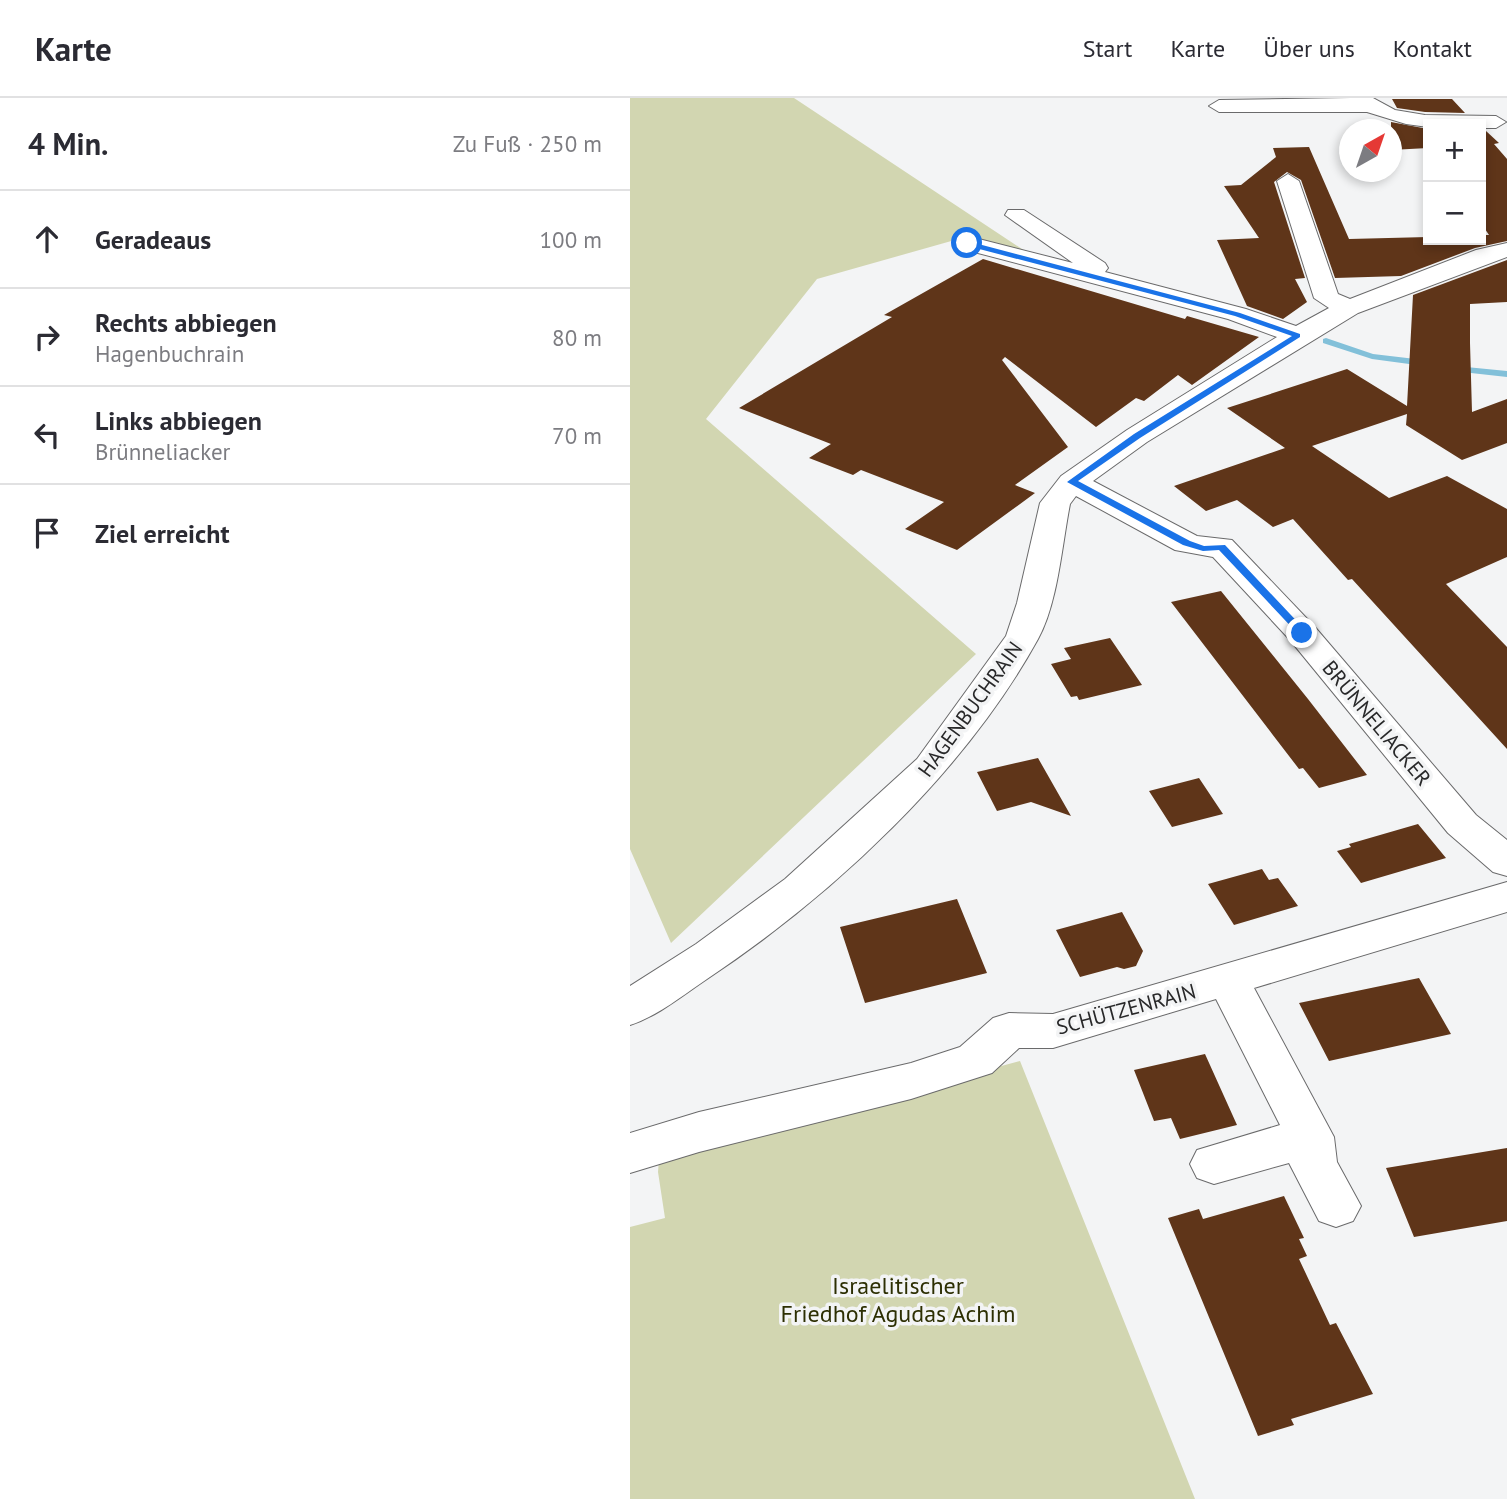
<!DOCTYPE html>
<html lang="de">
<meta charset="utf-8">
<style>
:root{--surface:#fff;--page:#f2f2f3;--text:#2b2b33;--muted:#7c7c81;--line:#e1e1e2}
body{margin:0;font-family:"PT Sans",sans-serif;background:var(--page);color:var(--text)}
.controls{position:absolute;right:21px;top:21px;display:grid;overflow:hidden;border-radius:0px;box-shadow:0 4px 10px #0003}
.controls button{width:63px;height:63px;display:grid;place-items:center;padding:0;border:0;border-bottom:2px solid var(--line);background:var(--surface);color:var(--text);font:35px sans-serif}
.compass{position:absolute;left:709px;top:21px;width:63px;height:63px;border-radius:50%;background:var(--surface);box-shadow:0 4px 10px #0003;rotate:40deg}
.stop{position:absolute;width:21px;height:21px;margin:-16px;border:5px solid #1a73e8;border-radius:50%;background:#fff}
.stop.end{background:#1a73e8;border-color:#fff;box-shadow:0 2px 7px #0008}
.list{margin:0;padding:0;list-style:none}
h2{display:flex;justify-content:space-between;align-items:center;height:91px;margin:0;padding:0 28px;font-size:30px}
h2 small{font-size:23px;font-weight:400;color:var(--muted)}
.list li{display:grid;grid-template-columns:46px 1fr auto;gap:21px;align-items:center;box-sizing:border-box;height:98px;padding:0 28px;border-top:2px solid var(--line)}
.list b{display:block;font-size:26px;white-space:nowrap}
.list p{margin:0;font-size:23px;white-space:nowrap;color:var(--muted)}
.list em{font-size:23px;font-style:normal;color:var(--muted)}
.icon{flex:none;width:38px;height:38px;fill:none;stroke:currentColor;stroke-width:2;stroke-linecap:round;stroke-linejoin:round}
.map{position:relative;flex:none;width:877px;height:1401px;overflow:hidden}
header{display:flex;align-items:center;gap:42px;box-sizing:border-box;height:98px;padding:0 35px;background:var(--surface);border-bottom:2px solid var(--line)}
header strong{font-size:33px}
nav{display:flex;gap:38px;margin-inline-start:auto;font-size:24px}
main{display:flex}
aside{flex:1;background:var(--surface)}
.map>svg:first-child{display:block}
.green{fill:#d2d6b1}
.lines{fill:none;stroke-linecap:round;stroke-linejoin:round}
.stream{fill:#82c0d9;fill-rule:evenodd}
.building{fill:#5f3519}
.minor-casing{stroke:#6a6a6b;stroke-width:2}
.minor{fill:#fff;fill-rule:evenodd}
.route{fill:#1a73e8}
.labels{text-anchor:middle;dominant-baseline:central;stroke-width:7;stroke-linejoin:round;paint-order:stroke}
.street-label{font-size:21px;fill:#282829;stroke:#f3f4f5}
.near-park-label{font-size:24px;fill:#2d2f03;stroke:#f3f4f5}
</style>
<header>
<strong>Karte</strong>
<nav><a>Start</a><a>Karte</a><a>Über uns</a><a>Kontakt</a></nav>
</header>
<main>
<aside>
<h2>4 Min.<small>Zu Fuß · 250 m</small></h2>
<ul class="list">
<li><svg class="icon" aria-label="ahead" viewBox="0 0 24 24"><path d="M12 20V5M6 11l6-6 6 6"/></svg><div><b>Geradeaus</b></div><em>100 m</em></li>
<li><svg class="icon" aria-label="right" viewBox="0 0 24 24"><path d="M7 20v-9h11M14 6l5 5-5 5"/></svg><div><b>Rechts abbiegen</b><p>Hagenbuchrain</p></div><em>80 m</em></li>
<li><svg class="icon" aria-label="left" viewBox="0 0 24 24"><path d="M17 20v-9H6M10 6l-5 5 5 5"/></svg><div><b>Links abbiegen</b><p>Brünneliacker</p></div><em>70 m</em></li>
<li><svg class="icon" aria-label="arrive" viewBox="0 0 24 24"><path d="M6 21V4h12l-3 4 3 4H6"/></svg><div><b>Ziel erreicht</b></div></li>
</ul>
</aside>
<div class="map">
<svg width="877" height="1401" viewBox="0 0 877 1401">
<rect width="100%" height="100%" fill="#f3f4f5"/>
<!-- green -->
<path class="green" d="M 0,0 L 164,0 L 407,161 L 339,138 L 187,181 L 76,321 L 346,556 L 41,845 L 0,751 Z
M 390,963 L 565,1401 L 0,1401 L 0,1129 L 35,1120 L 28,1074 L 30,1050 L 290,990 Z"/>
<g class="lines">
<!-- stream -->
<path class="stream" d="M 696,240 L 743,256 L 794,262 L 798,265 L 794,268 L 742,261 L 693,245 L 693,241 Z
M 826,268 L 877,273 L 877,279 L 823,273 L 822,271 Z"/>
</g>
<!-- building -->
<path class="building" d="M 762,1 L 822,1 L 835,15 L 795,14 L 767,10 Z
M 761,24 L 798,31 L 798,50 L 761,52 Z
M 851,33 L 856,33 L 869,45 L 864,46 L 877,61 L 877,143 L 845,150 L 771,178 L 705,180 L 671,82 L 657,74 L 644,84 L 675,180 L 665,181 L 677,204 L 653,221 L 617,208 L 587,142 L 629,140 L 594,88 L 611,87 L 646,59 L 643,50 L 679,49 L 719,141 L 798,139 L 798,142 L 851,142 L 851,137 L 859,137 L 851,125 Z
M 353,161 L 555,221 L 557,218 L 629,239 L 562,287 L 548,277 L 514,303 L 506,300 L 466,329 L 375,259 L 372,262 L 438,349 L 385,387 L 405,395 L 327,452 L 275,431 L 314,404 L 231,372 L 223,377 L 179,360 L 201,346 L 109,310 L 262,219 L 254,217 Z
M 877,162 L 877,204 L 840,206 L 840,245 L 842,314 L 877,301 L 877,345 L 832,362 L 776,327 L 777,316 L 682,348 L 759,400 L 817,378 L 877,411 L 877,459 L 816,486 L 877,549 L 877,651 L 722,481 L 718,482 L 663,421 L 643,429 L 607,402 L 576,413 L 544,388 L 655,350 L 597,310 L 717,271 L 777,308 L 783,197 Z
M 591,493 L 678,601 L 737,677 L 689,690 L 673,670 L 669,671 L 541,504 Z
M 480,540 L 512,587 L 449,602 L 447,598 L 441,599 L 421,566 L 441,561 L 434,550 Z
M 408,660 L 441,718 L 401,704 L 367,713 L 347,674 Z
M 569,680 L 593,716 L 542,729 L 519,693 Z
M 788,726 L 816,760 L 731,785 L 707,753 L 721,749 L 719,746 Z
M 632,771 L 639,782 L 648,780 L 668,808 L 604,827 L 578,786 Z
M 327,801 L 357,875 L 235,905 L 210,829 Z
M 492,814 L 513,853 L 506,868 L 494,871 L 487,869 L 450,879 L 426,832 Z
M 789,880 L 821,936 L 699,963 L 669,905 Z
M 575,956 L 607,1027 L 550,1041 L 541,1020 L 524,1023 L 504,972 Z
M 877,1050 L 877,1123 L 784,1139 L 756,1070 Z
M 654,1098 L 674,1140 L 669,1141 L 677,1158 L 669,1161 L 700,1227 L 706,1225 L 743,1296 L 661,1321 L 664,1327 L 628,1338 L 538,1120 L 569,1111 L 573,1121 Z"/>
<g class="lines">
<defs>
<path id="minor" d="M 720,0 L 743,0 L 765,12 L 795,17 L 866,18 L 876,24 L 866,30 L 851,30 L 851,26 L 798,26 L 798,29 L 776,26 L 737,14 L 589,14 L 579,8 L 589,2 Z
M 658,76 L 669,83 L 708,196 L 720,201 L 846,152 L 877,145 L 877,159 L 728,215 L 517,344 L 463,383 L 567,438 L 602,442 L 684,528 L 846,717 L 877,742 L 877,778 L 863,774 L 818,735 L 660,542 L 583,459 L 545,452 L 446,398 L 440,406 C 432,446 428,505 408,541 C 335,674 203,797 77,881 C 53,897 28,918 0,927 L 0,888 L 66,846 L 155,781 L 287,661 L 376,538 L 387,505 L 410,405 L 431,378 L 497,332 L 647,239 L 598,221 L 329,150 L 325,145 L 329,140 L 337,138 L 443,165 L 375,117 L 378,112 L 394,112 L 475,165 L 478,170 L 475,174 L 616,211 L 666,228 L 699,210 L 684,200 L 647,83 Z
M 877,784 L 877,814 L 624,890 L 704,1039 L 707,1064 L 731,1108 L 723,1123 L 706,1129 L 689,1123 L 659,1065 L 584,1086 L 567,1080 L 560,1066 L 567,1052 L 650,1027 L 586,901 L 423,950 L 389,950 L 362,975 L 281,1001 L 69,1054 L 0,1075 L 0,1035 L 69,1014 L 281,965 L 330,949 L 363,920 L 379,915 L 423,916 Z"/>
</defs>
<!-- minor casing -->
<use href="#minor" class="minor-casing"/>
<!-- minor -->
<use href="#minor" class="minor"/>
</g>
<!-- route -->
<path class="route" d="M 337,143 L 610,215 L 670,236 L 670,239 L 510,340 L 448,383 L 560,443 L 574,448 L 595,447 L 676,533 L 676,537 L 669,537 L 589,452 L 573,453 L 553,447 L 437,384 L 504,336 L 662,238 L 605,218 L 334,147 Z"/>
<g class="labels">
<!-- street labels -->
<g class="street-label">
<text transform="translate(340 611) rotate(-54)">HAGENBUCHRAIN</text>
<text transform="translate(747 625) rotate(50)">BRÜNNELIACKER</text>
<text transform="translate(496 911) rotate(-15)">SCHÜTZENRAIN</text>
</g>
<!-- near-park labels -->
<g class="near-park-label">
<text x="268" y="1187">Israelitischer<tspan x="268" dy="28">Friedhof Agudas Achim</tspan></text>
</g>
</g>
</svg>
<div class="controls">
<button>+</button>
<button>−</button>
</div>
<svg class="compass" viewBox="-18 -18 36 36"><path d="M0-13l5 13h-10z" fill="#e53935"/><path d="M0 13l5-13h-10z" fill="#7c7c81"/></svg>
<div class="stop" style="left:337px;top:145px"></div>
<div class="stop end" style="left:672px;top:535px"></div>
</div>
</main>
